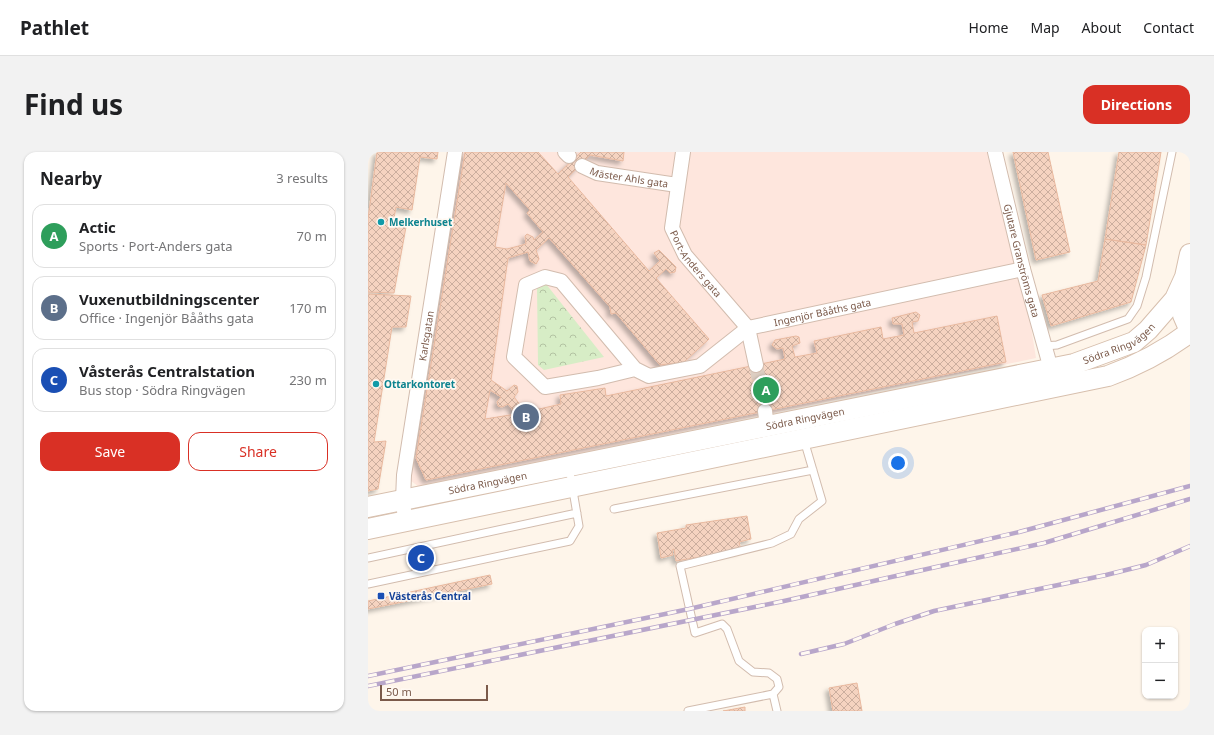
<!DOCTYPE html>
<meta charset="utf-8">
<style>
:root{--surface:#fff;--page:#f2f2f2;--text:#202124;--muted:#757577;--line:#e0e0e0;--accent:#d93025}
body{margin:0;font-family:"Noto Sans",sans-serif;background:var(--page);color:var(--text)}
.controls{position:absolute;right:12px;bottom:12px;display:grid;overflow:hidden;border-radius:8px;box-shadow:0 1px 3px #0004}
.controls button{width:36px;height:36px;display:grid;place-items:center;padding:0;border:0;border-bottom:1px solid var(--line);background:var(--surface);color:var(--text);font:20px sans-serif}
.scale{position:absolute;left:12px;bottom:10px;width:108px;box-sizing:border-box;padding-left:4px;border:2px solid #7b5a4a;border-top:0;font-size:11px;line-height:14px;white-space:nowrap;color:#7b5a4a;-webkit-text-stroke:3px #fff9f2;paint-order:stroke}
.you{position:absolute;left:530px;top:311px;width:14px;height:14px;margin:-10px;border:3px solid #fff;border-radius:50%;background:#1a73e8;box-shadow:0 0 0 6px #1a73e833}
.badge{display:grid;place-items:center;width:26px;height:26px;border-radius:50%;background:var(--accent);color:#fff;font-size:13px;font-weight:700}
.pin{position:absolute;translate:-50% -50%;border:2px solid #fff;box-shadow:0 1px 4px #0006}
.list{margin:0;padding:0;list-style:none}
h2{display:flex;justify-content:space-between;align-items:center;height:52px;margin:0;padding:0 16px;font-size:17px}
h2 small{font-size:13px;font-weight:400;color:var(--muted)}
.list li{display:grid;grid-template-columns:26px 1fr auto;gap:12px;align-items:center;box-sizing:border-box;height:64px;margin:0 8px 8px;padding:0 8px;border:1px solid var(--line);border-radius:12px}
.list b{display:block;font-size:15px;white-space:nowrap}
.list p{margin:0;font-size:13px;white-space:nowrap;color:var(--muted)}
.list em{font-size:13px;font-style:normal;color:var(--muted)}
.actions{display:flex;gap:8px;padding:12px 16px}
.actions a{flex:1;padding:9px 0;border:1px solid var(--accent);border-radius:12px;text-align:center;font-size:14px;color:var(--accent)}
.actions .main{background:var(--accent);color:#fff}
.map{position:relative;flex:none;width:822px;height:559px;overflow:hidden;border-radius:12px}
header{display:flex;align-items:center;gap:24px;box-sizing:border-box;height:56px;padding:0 20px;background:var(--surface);border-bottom:1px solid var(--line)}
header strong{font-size:19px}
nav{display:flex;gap:22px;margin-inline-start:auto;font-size:14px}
.intro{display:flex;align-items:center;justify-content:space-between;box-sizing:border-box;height:96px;padding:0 24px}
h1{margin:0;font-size:28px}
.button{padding:10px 18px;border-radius:12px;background:var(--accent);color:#fff;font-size:14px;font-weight:700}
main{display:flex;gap:24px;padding:0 24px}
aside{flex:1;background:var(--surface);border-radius:12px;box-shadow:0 1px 3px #0004}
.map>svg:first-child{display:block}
.commercial{fill:#fee6dd}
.park{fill:url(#park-crowns)}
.building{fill:url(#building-cross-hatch);stroke:#e9b99f;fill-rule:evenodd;filter:url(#shadow)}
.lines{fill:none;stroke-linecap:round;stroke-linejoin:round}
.minor-tunnel{stroke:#ddcec2;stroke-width:14;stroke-dasharray:14 7;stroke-linecap:butt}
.service-casing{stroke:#d2bcae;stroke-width:9}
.minor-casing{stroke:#d2bcae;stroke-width:16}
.secondary-casing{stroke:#d7bfad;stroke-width:22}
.service{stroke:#fff;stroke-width:7}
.minor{stroke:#fff;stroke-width:14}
.secondary{stroke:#fff;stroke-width:20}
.rail-casing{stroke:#b8a6ca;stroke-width:4.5}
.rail{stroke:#fff9f2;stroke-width:3;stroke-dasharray:9;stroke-linecap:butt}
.culture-dot{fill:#0f9aa8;stroke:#fff9f2;stroke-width:1.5}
.transit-dot{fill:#1a4fb4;stroke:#fff9f2;stroke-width:1.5}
.labels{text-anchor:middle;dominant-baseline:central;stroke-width:3.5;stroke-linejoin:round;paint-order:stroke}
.street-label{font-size:10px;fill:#7b5a4a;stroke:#fff9f2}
.culture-label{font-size:10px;font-weight:bold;fill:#0d838f;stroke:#fff9f2;text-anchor:start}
.transit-label{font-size:10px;font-weight:bold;fill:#164399;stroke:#fff9f2;text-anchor:start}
</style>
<header>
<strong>Pathlet</strong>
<nav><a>Home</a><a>Map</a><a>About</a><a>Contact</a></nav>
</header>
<div class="intro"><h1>Find us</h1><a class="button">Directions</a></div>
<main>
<aside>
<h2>Nearby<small>3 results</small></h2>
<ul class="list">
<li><span class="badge" style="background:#2e9e5b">A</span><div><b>Actic</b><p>Sports · Port-Anders gata</p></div><em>70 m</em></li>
<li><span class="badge" style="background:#5c6f8a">B</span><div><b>Vuxenutbildningscenter</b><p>Office · Ingenjör Bååths gata</p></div><em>170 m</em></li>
<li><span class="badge" style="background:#1a4fb4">C</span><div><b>Våsterås Centralstation</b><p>Bus stop · Södra Ringvägen</p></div><em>230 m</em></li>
</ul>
<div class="actions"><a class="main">Save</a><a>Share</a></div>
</aside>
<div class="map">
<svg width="822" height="559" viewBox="0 0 822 559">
<defs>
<pattern id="park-crowns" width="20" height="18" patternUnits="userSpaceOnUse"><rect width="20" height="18" fill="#d7edc6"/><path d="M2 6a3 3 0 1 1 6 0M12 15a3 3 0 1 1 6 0" fill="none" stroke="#b3c3a3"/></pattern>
<pattern id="building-cross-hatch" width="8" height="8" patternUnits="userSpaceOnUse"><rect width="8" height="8" fill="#f5d3c0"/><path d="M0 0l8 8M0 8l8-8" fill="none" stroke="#cbae9e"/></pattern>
<filter id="shadow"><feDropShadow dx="-3.5" dy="3.5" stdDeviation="2" flood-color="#0004"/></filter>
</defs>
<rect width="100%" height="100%" fill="#fef5ea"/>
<!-- commercial -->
<path class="commercial" d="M 93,0 L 635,0 L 668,206 L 51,335 L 38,325 Z"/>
<!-- park -->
<path class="park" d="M 178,132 L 236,205 L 176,218 L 170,213 L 169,134 Z"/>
<!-- building -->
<path class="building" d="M 9,0 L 70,0 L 69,7 L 52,5 L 44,58 L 28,55 L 25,72 L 38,75 L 26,141 L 0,140 L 0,67 Z
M 97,0 L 170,0 L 190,22 L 213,0 L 256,0 L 255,9 L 222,3 L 200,25 L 281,119 L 292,109 L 286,101 L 291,98 L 308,115 L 307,120 L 302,121 L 298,117 L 288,126 L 341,187 L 316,210 L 292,213 L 248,161 L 243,162 L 242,155 L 181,86 L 168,98 L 171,107 L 168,112 L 162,109 L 160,100 L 140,106 L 123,228 L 139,239 L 146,233 L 149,234 L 150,240 L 146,245 L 158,260 L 193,252 L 192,243 L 237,236 L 238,244 L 417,207 L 415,196 L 409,197 L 404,193 L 407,188 L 428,184 L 431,185 L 432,191 L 424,194 L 427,205 L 449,201 L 446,189 L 513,175 L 515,187 L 536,183 L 534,172 L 525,172 L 524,166 L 548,160 L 552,163 L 550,169 L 544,170 L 546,181 L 629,164 L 638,210 L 58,328 L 48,306 ZM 138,31 L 162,58 L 159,61 L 175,80 L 166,88 L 165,85 L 159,82 L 157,84 L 158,92 L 139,97 L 127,95 ZM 122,238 L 133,245 L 129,250 L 130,254 L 134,255 L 140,252 L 148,262 L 117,267 Z
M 645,0 L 680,0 L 702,100 L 668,108 Z
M 751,0 L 793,0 L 778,93 L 737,87 Z
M 737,87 L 778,93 L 763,150 L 683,174 L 674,143 L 730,129 Z
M 0,142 L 43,144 L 38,175 L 24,175 L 6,290 L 18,289 L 10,337 L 0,339 Z
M 379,364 L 383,387 L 371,390 L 373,398 L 308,409 L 306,397 L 304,398 L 305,403 L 293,406 L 289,381 L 318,376 L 318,373 Z
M 122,423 L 124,432 L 0,457 L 0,449 Z
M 489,531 L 494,559 L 465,559 L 461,536 Z
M 377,555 L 377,559 L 355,559 Z"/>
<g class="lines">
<!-- minor-tunnel -->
<path class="minor-tunnel" d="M 388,213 L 397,259"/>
<defs>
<path id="service" d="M 677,194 L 689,193 L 760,167 L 769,154 L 778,125 L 804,0
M 246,357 L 445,318
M 0,406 L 209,361
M 0,432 L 202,389 L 211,374 L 201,315
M 405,542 L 409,559
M 320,559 L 405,542 L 411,535 L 409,527 L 401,521 L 385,520 L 371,509 L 359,477 L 354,472 L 327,481 L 312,414 L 404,391 L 423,382 L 431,367 L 454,349 L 436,288"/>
<g id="minor">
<path d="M 197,0 L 201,4"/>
<path id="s1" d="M 315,0 L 304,76 L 317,103 L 380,176 L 388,213"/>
<path id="s2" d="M 627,0 L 655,117 L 683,217"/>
<path id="s3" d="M 214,14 L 229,21 L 309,33"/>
<path id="s4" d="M 267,217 L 193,129 L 177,125 L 158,133 L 146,205 L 177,235 L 230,226 L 267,217 L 281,224 L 332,214 L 380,176 L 655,117"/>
<path d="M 397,259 L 399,274"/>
<path id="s5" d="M 37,369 L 35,348 L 36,323 L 87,0"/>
</g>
<g id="secondary">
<path d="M 822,139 L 815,163 L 822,179"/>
<path id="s6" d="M 0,355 L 706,212 L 766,190 L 780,178 L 807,147 L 817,125 L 822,102"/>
<path d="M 0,377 L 740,224 C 770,213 797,199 822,180"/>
</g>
</defs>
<!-- service casing -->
<use href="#service" class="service-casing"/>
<!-- minor casing -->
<use href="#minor" class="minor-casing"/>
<!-- secondary casing -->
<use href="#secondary" class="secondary-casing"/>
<!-- service -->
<use href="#service" class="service"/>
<!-- minor -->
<use href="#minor" class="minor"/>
<!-- secondary -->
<use href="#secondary" class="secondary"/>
<defs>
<path id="rail" d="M 433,502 L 476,492 L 527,472 L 566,459 L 738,423 L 778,413 L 822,394
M 0,524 L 321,457 L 651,380 L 822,334
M 0,534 L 416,449 L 586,411 L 676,391 L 822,347"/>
</defs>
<!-- rail casing -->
<use href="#rail" class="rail-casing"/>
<!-- rail -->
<use href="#rail" class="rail"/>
</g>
<!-- markers -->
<g class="culture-dot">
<circle cx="13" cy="70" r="4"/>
<circle cx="8" cy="232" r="4"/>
</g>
<rect class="transit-dot" x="9" y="440" width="8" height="8" rx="2"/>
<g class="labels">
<!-- street labels -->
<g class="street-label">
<text stroke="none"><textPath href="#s3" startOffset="49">Mäster Ahls gata</textPath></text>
<text stroke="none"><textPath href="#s2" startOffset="112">Gjutare Granströms gata</textPath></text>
<text stroke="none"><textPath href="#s1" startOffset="120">Port-Anders gata</textPath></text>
<text stroke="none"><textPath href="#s4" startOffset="565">Ingenjör Bååths gata</textPath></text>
<text stroke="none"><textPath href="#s5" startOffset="187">Karlsgatan</textPath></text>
<text stroke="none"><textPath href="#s6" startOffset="770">Södra Ringvägen</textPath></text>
<text stroke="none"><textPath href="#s6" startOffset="446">Södra Ringvägen</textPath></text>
<text stroke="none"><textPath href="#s6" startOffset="122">Södra Ringvägen</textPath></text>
</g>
<!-- culture labels -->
<g class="culture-label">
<text x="21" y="70">Melkerhuset</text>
<text x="16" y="232">Ottarkontoret</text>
</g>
<!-- transit labels -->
<g class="transit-label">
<text x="21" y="444">Västerås Central</text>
</g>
</g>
</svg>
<div class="controls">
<button>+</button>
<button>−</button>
</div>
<div class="scale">50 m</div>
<div class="you"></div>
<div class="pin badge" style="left:398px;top:238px;background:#2e9e5b">A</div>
<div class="pin badge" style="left:158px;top:265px;background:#5c6f8a">B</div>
<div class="pin badge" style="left:53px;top:406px;background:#1a4fb4">C</div>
</div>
</main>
